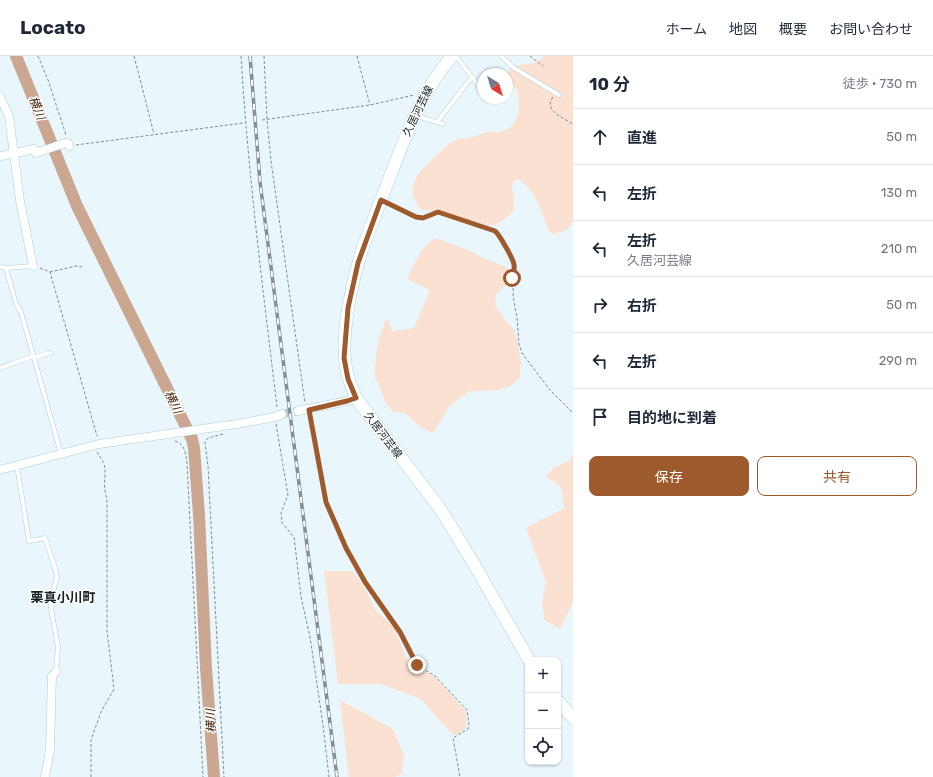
<!DOCTYPE html>
<html lang="ja">
<meta charset="utf-8">
<style>
:root{--surface:#fff;--page:#f6f6f7;--text:#1f2937;--muted:#747a83;--line:#e0e1e3;--accent:#9e5a2c}
body{margin:0;font-family:Rubik,"Noto Sans JP",sans-serif;background:var(--page);color:var(--text)}
.controls{position:absolute;right:12px;bottom:12px;display:grid;overflow:hidden;border-radius:8px;box-shadow:0 1px 3px #0004}
.controls button{width:36px;height:36px;display:grid;place-items:center;padding:0;border:0;border-bottom:1px solid var(--line);background:var(--surface);color:var(--text);font:20px sans-serif}
.compass{position:absolute;left:477px;top:12px;width:36px;height:36px;border-radius:50%;background:var(--surface);box-shadow:0 1px 3px #0004;rotate:142deg}
.stop{position:absolute;width:12px;height:12px;margin:-9px;border:3px solid #9e5a2c;border-radius:50%;background:#fff}
.stop.end{background:#9e5a2c;border-color:#fff;box-shadow:0 1px 4px #0008}
.list{margin:0;padding:0;list-style:none}
h2{display:flex;justify-content:space-between;align-items:center;height:52px;margin:0;padding:0 16px;font-size:17px}
h2 small{font-size:13px;font-weight:400;color:var(--muted)}
.list li{display:grid;grid-template-columns:26px 1fr auto;gap:12px;align-items:center;box-sizing:border-box;height:56px;padding:0 16px;border-top:1px solid var(--line)}
.list b{display:block;font-size:15px;white-space:nowrap}
.list p{margin:0;font-size:13px;white-space:nowrap;color:var(--muted)}
.list em{font-size:13px;font-style:normal;color:var(--muted)}
.actions{display:flex;gap:8px;padding:12px 16px}
.actions a{flex:1;padding:9px 0;border:1px solid var(--accent);border-radius:8px;text-align:center;font-size:14px;color:var(--accent)}
.actions .main{background:var(--accent);color:#fff}
.icon{flex:none;width:22px;height:22px;fill:none;stroke:currentColor;stroke-width:2;stroke-linecap:round;stroke-linejoin:round}
.map{position:relative;flex:none;width:573px;height:721px;overflow:hidden}
header{display:flex;align-items:center;gap:24px;box-sizing:border-box;height:56px;padding:0 20px;background:var(--surface);border-bottom:1px solid var(--line)}
header strong{font-size:19px}
nav{display:flex;gap:22px;margin-inline-start:auto;font-size:14px}
main{display:flex}
aside{flex:1;background:var(--surface)}
.map>svg:first-child{display:block}
.green{fill:#fbe1d1}
.lines{fill:none;stroke-linecap:round;stroke-linejoin:round}
.river{stroke:#cba791;stroke-width:12}
.minor-tunnel{stroke:#beccd1;stroke-width:8;stroke-dasharray:8 4;stroke-linecap:butt}
.service-casing{stroke:#acced9;stroke-width:5}
.minor-casing{stroke:#acced9;stroke-width:9}
.primary-casing{stroke:#acced9;stroke-width:13}
.path{stroke:#7e8c8f;stroke-width:1;stroke-dasharray:3 2;stroke-linecap:butt}
.service{stroke:#fff;stroke-width:4}
.minor{stroke:#fff;stroke-width:8}
.primary{stroke:#fff;stroke-width:12}
.rail-casing{stroke:#839195;stroke-width:3.5}
.rail{stroke:#fff;stroke-width:2;stroke-dasharray:6;stroke-linecap:butt}
.route{stroke:#9e5a2c;stroke-width:5}
.labels{text-anchor:middle;dominant-baseline:central;stroke-width:3;stroke-linejoin:round;paint-order:stroke}
.street-label{font-size:11px;fill:#142225;stroke:#fff}
.water-label{font-size:12px;font-style:italic;fill:#442106;stroke:#fff}
.quarter-label{font-size:13px;font-weight:bold;fill:#142225;stroke:#fff}
</style>
<header>
<strong>Locato</strong>
<nav><a>ホーム</a><a>地図</a><a>概要</a><a>お問い合わせ</a></nav>
</header>
<main>
<div class="map">
<svg width="573" height="721" viewBox="0 0 573 721">
<rect width="100%" height="100%" fill="#e9f7fc"/>
<!-- green -->
<path class="green" d="M 544,0 L 573,0 L 573,165 L 567,174 L 553,178 L 549,175 C 543,160 533,127 516,123 L 511,130 L 514,139 L 514,154 L 504,164 L 495,169 L 486,169 L 444,156 L 422,154 C 401,132 419,115 437,99 C 443,94 450,85 459,83 C 461,82 465,83 468,82 C 475,82 481,77 488,76 C 493,75 499,77 503,75 C 505,75 509,72 511,70 C 520,62 521,43 516,33 C 513,27 505,21 509,14 C 514,4 532,14 544,0 Z
M 435,182 L 471,195 L 485,203 L 504,210 L 511,216 L 509,225 L 496,239 L 495,249 L 506,265 L 514,273 L 517,283 L 521,307 L 519,323 L 510,330 L 500,334 L 470,335 L 450,350 L 433,377 L 420,371 L 406,358 L 392,355 L 386,347 L 375,321 L 375,310 L 378,286 L 386,262 L 389,266 L 392,275 L 414,272 L 430,234 L 407,223 C 414,209 421,190 435,182 Z
M 573,398 L 573,546 L 560,573 L 544,564 L 542,545 L 546,526 L 526,472 L 564,452 L 561,431 L 546,420 L 553,412 L 570,404 Z
M 324,515 L 353,515 L 366,534 L 375,554 L 394,570 L 406,601 L 412,609 L 435,621 L 465,654 L 466,658 L 467,671 L 462,676 L 455,679 L 451,677 L 421,643 L 381,628 L 338,628 Z
M 340,644 L 393,673 L 404,699 L 402,718 L 395,721 L 349,721 Z"/>
<g class="lines">
<!-- river -->
<path class="river" d="M 16,0 L 77,150 L 192,383 L 194,392 L 199,459 L 206,612 L 214,721"/>
<!-- minor-tunnel -->
<path class="minor-tunnel" d="M 282,358 L 298,355"/>
<defs>
<path id="service" d="M 456,0 L 482,34
M 501,0 L 514,12 L 559,39
M 417,60 L 443,68
M 437,66 L 472,21
M 0,211 L 6,212 L 33,210
M 6,212 L 16,248 L 21,256 L 61,398
M 34,302 L 48,297 L 51,297
M 0,312 L 33,300
M 17,410 L 29,485 L 45,482 L 55,512 L 57,521 L 51,543 L 51,552 L 58,591 L 56,616"/>
<path id="minor" d="M 0,41 L 9,60 L 20,145 L 33,210
M 1,100 L 34,93 L 36,97 L 65,87 L 68,87 L 69,90
M 298,355 L 347,345 L 356,342
M 0,414 L 99,388 L 237,368 L 275,361 L 282,358
M 45,721 L 50,694 L 52,620 L 56,616"/>
<path id="primary" d="M 452,0 C 424,33 412,65 396,105 C 385,133 375,160 364,188 C 353,221 340,277 346,312 C 348,323 352,332 356,342 L 441,454 L 474,508 L 529,604
M 558,645 L 573,662"/>
</defs>
<!-- service casing -->
<use href="#service" class="service-casing"/>
<!-- minor casing -->
<use href="#minor" class="minor-casing"/>
<!-- primary casing -->
<use href="#primary" class="primary-casing"/>
<!-- path -->
<path class="path" d="M 38,0 L 48,24 L 66,79
M 134,0 L 154,78
M 241,0 C 248,117 263,234 277,351
M 264,0 L 267,63 L 271,105 L 305,347
M 357,0 L 370,49
M 530,0 L 543,10
M 553,41 C 543,55 564,62 573,68
M 262,64 L 370,49 L 414,39
M 76,89 L 243,67
M 390,149 L 416,161 L 423,162 L 438,156 L 497,176 L 514,205 L 513,240 L 517,262 L 519,288 L 522,297 L 550,334 L 573,357
M 40,212 L 50,216 L 97,380
M 50,216 L 76,210 L 83,211
M 310,360 L 326,446 L 346,493 L 365,526 L 400,576 L 417,609 L 435,620 L 467,654 L 469,669 L 468,673 L 453,682 L 460,721
M 276,368 L 288,439 L 281,457 L 282,467 L 294,481 L 295,489 L 301,541 L 310,581 L 323,669 L 329,721
M 223,378 L 208,382 L 205,386 L 208,410 L 224,721
M 175,385 C 185,388 186,398 187,407 L 203,721
M 91,721 L 91,684 L 101,656 L 114,633 L 107,575 L 107,447 C 107,443 106,439 105,435 C 103,416 110,414 97,396"/>
<!-- service -->
<use href="#service" class="service"/>
<!-- minor -->
<use href="#minor" class="minor"/>
<!-- primary -->
<use href="#primary" class="primary"/>
<defs>
<path id="rail" d="M 250,0 L 260,126 L 337,721"/>
</defs>
<!-- rail casing -->
<use href="#rail" class="rail-casing"/>
<!-- rail -->
<use href="#rail" class="rail"/>
</g>
<g class="lines">
<!-- route -->
<path class="route" d="M 417,609 L 400,576 L 365,526 L 346,492 L 326,446 L 309,354 L 347,345 L 356,342 L 348,323 L 344,302 L 348,252 L 358,207 L 381,144 L 416,161 L 423,162 L 438,156 L 495,175 C 499,178 514,204 514,209 C 515,213 513,217 512,222"/>
</g>
<g class="labels">
<!-- street labels -->
<g class="street-label">
<text transform="translate(418 55) rotate(-64)">久居河芸線</text>
<text transform="translate(383 379) rotate(53)">久居河芸線</text>
</g>
<!-- water labels -->
<g class="water-label">
<text transform="translate(37 52) rotate(68)">横川</text>
<text transform="translate(173 346) rotate(64)">横川</text>
<text transform="translate(211 665) rotate(-93)">横川</text>
</g>
<!-- quarter labels -->
<g class="quarter-label">
<text x="63" y="541">栗真小川町</text>
</g>
</g>
</svg>
<div class="controls">
<button>+</button>
<button>−</button>
<button><svg class="icon" aria-label="locate" viewBox="0 0 24 24"><circle cx="12" cy="12" r="6"/><path d="M12 2v4M12 18v4M2 12h4M18 12h4"/></svg></button>
</div>
<svg class="compass" viewBox="-18 -18 36 36"><path d="M0-13l5 13h-10z" fill="#e53935"/><path d="M0 13l5-13h-10z" fill="#747a83"/></svg>
<div class="stop" style="left:512px;top:222px"></div>
<div class="stop end" style="left:417px;top:609px"></div>
</div>
<aside>
<h2>10 分<small>徒歩 · 730 m</small></h2>
<ul class="list">
<li><svg class="icon" aria-label="ahead" viewBox="0 0 24 24"><path d="M12 20V5M6 11l6-6 6 6"/></svg><div><b>直進</b></div><em>50 m</em></li>
<li><svg class="icon" aria-label="left" viewBox="0 0 24 24"><path d="M17 20v-9H6M10 6l-5 5 5 5"/></svg><div><b>左折</b></div><em>130 m</em></li>
<li><svg class="icon" aria-label="left" viewBox="0 0 24 24"><path d="M17 20v-9H6M10 6l-5 5 5 5"/></svg><div><b>左折</b><p>久居河芸線</p></div><em>210 m</em></li>
<li><svg class="icon" aria-label="right" viewBox="0 0 24 24"><path d="M7 20v-9h11M14 6l5 5-5 5"/></svg><div><b>右折</b></div><em>50 m</em></li>
<li><svg class="icon" aria-label="left" viewBox="0 0 24 24"><path d="M17 20v-9H6M10 6l-5 5 5 5"/></svg><div><b>左折</b></div><em>290 m</em></li>
<li><svg class="icon" aria-label="arrive" viewBox="0 0 24 24"><path d="M6 21V4h12l-3 4 3 4H6"/></svg><div><b>目的地に到着</b></div></li>
</ul>
<div class="actions"><a class="main">保存</a><a>共有</a></div>
</aside>
</main>
